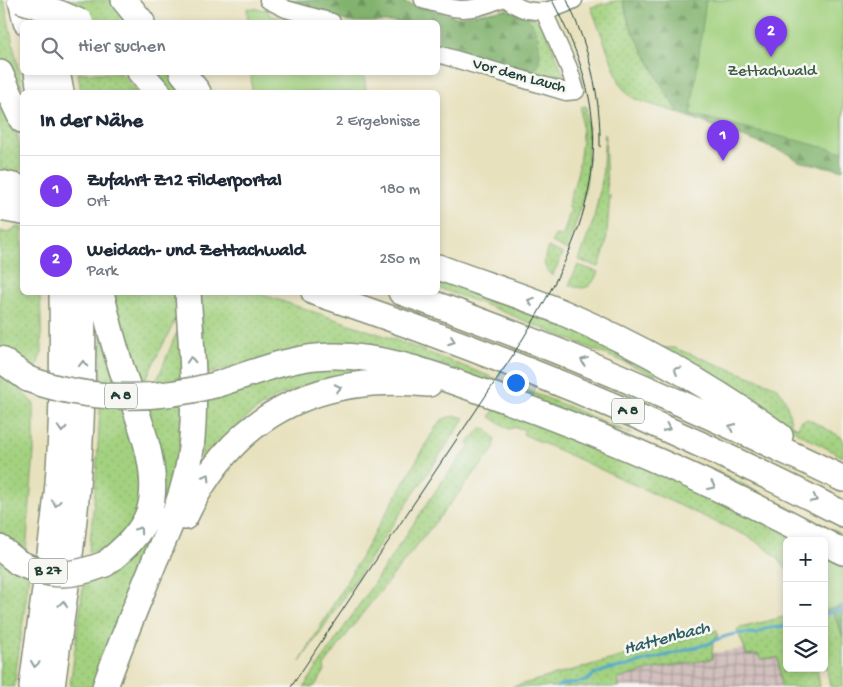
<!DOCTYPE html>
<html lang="de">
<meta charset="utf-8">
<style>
:root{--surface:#fff;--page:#f6f6f7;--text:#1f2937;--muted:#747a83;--line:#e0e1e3;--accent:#7c3aed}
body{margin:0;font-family:"Gochi Hand",sans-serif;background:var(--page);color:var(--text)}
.controls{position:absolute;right:15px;bottom:15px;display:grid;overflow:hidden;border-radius:8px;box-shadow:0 2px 8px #0003}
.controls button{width:45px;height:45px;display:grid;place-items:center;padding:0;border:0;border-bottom:1px solid var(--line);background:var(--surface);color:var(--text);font:25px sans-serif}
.you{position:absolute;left:515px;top:382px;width:18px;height:18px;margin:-12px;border:4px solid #fff;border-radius:50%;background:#1a73e8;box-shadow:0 0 0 8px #1a73e833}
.badge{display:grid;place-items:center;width:32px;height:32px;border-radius:50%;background:var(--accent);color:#fff;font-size:16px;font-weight:700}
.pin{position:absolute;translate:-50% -41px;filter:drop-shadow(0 1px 2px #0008)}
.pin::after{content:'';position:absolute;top:26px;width:18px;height:15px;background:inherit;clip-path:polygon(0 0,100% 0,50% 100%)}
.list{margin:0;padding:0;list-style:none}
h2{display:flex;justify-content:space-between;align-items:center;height:65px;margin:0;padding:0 20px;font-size:21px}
h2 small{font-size:16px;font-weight:400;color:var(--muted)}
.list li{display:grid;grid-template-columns:32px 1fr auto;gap:15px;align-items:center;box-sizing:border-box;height:70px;padding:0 20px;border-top:1px solid var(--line)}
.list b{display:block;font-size:19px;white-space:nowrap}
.list p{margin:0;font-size:16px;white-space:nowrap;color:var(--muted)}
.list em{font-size:16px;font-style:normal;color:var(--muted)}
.icon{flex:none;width:28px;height:28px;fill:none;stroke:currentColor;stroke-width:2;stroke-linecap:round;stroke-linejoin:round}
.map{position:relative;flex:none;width:843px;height:687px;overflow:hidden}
.search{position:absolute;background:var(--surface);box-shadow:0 2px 8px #0003;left:20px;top:20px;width:420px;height:55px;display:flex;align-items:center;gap:12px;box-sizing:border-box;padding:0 18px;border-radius:8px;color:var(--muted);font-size:19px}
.panel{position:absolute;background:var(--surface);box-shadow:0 2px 8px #0003;left:20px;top:90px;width:420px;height:205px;border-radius:8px}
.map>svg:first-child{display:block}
.industrial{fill:url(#industrial-grid)}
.grass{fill:url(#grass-dots);stroke:#61875a}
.forest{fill:url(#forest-firs);stroke:#507851}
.park{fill:#a3d17f;stroke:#61875a}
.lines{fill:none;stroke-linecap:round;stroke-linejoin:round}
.stream{stroke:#4fa7cc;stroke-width:3}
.minor-casing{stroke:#848f78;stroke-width:19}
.highway-casing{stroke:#848f78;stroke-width:28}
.minor{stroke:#fff;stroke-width:16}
.highway{stroke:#fff;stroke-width:25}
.tram{stroke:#1f3d34;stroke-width:1}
.highway-bridge-casing{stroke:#848f78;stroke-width:28;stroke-linecap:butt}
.highway-bridge{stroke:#fff;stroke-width:25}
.oneway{stroke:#8f9e9a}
.labels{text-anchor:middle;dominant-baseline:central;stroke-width:5;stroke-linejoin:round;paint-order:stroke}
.shield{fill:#f6f6f2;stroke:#60746d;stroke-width:1}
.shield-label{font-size:15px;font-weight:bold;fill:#1f3d34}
.park-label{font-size:16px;fill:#395b43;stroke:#f6f6f2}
.street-label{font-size:16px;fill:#1f3d34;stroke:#f6f6f2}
.water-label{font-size:18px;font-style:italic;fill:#2d5d62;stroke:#f6f6f2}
</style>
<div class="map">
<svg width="843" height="687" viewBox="0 0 843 687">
<defs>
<pattern id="industrial-grid" width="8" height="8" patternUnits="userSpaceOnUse" patternTransform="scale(1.25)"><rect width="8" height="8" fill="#d1c0bd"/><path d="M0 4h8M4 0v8" fill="none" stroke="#a99d9a"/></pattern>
<pattern id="grass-dots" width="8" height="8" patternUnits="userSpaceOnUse" patternTransform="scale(1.25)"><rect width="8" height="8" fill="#a3d17f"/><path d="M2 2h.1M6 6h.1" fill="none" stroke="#8cb46e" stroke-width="1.8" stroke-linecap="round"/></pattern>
<pattern id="forest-firs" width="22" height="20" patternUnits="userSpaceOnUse" patternTransform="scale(1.25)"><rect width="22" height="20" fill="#82b36e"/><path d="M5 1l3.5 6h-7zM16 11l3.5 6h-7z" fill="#6a935b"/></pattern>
</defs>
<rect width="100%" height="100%" fill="#f6f6f2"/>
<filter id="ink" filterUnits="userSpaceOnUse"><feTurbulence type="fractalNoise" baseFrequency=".02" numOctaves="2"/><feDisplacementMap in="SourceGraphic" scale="10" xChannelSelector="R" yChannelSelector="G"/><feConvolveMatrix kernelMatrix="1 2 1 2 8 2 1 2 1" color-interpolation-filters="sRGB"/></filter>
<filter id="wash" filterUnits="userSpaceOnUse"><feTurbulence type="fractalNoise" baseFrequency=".0096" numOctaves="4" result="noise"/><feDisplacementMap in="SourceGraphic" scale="20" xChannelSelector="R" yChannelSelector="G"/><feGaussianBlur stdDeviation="1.12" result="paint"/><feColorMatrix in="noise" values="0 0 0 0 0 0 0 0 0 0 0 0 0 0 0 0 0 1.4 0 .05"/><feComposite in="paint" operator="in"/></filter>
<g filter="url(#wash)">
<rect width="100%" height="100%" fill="#e8e1bd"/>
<!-- industrial -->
<path class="industrial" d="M 787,643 L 787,668 L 818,687 L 604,687 L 603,682 L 674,658 Z"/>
<!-- grass -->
<path class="grass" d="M 0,0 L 4,0 L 23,92 L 0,56 Z
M 62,0 L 116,0 L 134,22 L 97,22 L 78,9 L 63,3 Z
M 619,0 L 623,0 L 629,24 L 679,113 L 637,100 L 630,96 L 621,86 L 591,7 Z
M 524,15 L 538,20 L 542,19 L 566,82 L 556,83 L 527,76 Z
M 78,73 L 121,73 L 138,92 L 81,92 Z
M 153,73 L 174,73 L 190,92 L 169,92 Z
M 0,83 C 12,113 22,142 22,174 L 0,168 Z
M 586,106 C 587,130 589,152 587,176 C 584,201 575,226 567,250 L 552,242 L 555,235 L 563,236 L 571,208 L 568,207 L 578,171 L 582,141 L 581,107 Z
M 605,134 L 607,194 L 610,195 L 606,245 L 599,267 L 579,260 L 593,222 L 602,181 Z
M 17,227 L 22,228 L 22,292 L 40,293 L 42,352 L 36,368 L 21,360 L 0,353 L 0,231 L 8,233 Z
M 548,247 L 563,254 L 552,276 C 541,265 544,260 548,247 Z
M 578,265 L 598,272 C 591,288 586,291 569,285 Z
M 438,275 L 534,310 L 658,368 L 655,375 L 494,308 L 438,288 Z
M 107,293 L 181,293 L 178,315 L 138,394 Z
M 200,293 L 258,293 L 385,336 L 567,406 L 632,434 L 584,420 L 442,365 L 232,367 L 203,375 Z
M 101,328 L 144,471 L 139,514 L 111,548 L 89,552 C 97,478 102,404 101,328 Z
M 182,332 L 184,379 L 179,477 L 96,687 L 70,687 L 84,580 L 144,534 L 147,405 L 176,334 Z
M 653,348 L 674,348 L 775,386 C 785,394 790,412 791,425 L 798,428 L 800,421 L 808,419 L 843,438 L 843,457 L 776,421 Z
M 304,364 L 410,371 L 313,383 L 274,398 L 249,415 L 224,440 L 201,468 L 203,395 Z
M 0,374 L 20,386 L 21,391 L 34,404 L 34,452 L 26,552 L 14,547 L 0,534 Z
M 495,408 L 705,491 L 799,541 L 787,541 L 787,570 C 778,556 764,547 751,538 L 523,434 L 525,430 L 516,427 L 509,429 L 490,417 Z
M 456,416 L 465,418 L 300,662 L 436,427 C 441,419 446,417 456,416 Z
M 482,427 L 489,431 L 495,439 L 494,449 L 362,614 L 324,666 L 325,671 L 314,687 L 304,687 L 441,483 L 470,446 L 468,443 Z
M 678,460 L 721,473 L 843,535 L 843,544 Z
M 0,554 L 29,576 L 14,687 L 0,687 Z
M 832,610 L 843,637 L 843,687 L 830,687 L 824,653 L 824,612 Z
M 787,616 L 787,668 L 817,668 L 820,687 L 781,687 L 778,658 L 760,659 L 759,654 L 747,655 L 737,629 Z
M 717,630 L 718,636 L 713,640 L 712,659 L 649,670 L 618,679 L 619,687 L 512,687 Z"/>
<!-- forest -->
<path class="forest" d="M 279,0 L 395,0 L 457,17 L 506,9 L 524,15 L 532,23 L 538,37 L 540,55 L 538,66 L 527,76 L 438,49 L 438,22 L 349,22 L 288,4 Z
M 623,0 L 843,0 L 843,170 L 798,161 L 791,155 L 679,113 L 662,86 L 629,24 Z
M 843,606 L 843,637 L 832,610 Z"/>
<!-- park -->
<path class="park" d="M 706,0 L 843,0 L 843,152 L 691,114 Z
M 247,8 L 268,10 L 269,15 L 291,22 L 248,22 Z
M 251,73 L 364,73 L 366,92 L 252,92 Z
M 824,555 L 843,565 L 843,605 L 824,611 Z"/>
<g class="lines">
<!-- stream -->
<path class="stream" d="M 826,614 L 843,609
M 557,687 L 560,685 L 587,681 L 594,674 L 610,669 L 627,666 L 708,644 C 724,635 739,631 757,634 C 768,624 776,630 787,625"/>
</g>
</g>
<g filter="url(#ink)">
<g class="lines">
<defs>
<path id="minor" d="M 268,0 L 286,9 L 332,22
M 423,0 C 456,10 466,14 499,0
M 508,0 C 529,18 551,12 574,0
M 438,54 L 566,92 L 576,91 L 569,68 L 544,12"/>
<path id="highway" d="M 21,0 L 26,22
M 124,0 L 142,22
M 37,72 L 40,92
M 57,72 L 61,92
M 140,72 L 158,92
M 182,72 L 198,92
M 0,73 L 22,120
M 0,183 L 22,188
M 0,208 L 22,212
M 438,267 C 480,283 524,296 566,314 C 641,347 715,388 780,436
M 101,292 C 107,318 113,342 121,367 C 134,408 163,469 149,512 C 141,534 123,550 105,564
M 314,292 C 496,353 673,426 843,514
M 401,292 C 518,333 632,380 744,432 C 777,448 810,462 843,479
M 0,359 L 28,379
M 215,385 C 253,373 293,356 332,356 C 386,355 437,376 486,393 C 602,434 714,483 822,541
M 185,517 C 233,414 318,373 429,384
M 824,542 L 843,552
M 0,548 L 19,563
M 32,687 C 40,619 52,551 58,483 C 63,419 63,356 62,292
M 52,687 C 60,624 71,561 76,498 C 82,430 84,361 82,292
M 105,687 C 120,644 138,602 155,560 C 171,524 187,488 191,448 C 197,397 191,344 188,292"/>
</defs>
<!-- minor casing -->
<use href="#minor" class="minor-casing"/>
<!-- highway casing -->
<use href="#highway" class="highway-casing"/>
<!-- minor -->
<use href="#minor" class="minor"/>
<!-- highway -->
<use href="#highway" class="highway"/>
<!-- tram -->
<path class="tram" d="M 567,0 C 589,48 601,95 600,147
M 291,687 L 511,358 C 564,273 614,184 585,81 C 578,52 565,26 552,0"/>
<defs>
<path id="highway-bridge" d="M 20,0 L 59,13 L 80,22
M 28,379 C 88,401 153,401 215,385
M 19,563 C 51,578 72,577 105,564"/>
</defs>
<!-- highway-bridge casing -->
<use href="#highway-bridge" class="highway-bridge-casing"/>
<!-- highway-bridge -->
<use href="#highway-bridge" class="highway-bridge"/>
</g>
<!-- one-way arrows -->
<defs><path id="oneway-chevron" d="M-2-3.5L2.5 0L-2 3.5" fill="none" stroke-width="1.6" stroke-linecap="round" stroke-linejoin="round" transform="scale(1.25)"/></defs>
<g class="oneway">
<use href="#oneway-chevron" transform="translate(531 301) rotate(-160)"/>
<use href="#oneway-chevron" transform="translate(452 341) rotate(20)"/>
<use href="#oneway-chevron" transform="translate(191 360) rotate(-93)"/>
<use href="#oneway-chevron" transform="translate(584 361) rotate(-158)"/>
<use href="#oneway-chevron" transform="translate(83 364) rotate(-90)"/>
<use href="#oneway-chevron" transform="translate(677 370) rotate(-149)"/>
<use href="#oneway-chevron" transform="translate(338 388) rotate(-12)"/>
<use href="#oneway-chevron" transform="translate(732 427) rotate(-155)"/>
<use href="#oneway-chevron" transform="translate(667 428) rotate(25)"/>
<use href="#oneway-chevron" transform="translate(62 429) rotate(93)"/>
<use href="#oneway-chevron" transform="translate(207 477) rotate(-58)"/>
<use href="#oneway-chevron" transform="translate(712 486) rotate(25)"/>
<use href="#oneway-chevron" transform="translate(814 499) rotate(27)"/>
<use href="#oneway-chevron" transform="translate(56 503) rotate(95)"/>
<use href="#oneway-chevron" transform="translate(139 530) rotate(-55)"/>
<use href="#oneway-chevron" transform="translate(63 604) rotate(-82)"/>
<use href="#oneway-chevron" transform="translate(35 664) rotate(98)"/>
</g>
</g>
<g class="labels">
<!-- shield labels -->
<g class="shield">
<rect x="105" y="383.5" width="32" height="25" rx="4"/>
<rect x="612" y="398.5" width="32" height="25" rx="4"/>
<rect x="29" y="558.5" width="38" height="25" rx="4"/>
</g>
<g class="shield-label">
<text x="121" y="396">A 8</text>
<text x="628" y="411">A 8</text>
<text x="48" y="571">B 27</text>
</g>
<!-- park labels -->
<g class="park-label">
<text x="772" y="72">Zettachwald</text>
</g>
<!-- street labels -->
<g class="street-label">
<text transform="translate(519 77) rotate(15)">Vor dem Lauch</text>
</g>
<!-- water labels -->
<g class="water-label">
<text transform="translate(667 639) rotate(-15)">Hattenbach</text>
</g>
</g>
</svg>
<div class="controls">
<button>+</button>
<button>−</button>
<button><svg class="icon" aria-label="layers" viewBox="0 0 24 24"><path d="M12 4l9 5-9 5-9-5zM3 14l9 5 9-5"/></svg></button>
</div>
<div class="you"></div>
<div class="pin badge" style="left:723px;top:161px">1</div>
<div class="pin badge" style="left:771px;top:57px">2</div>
<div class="search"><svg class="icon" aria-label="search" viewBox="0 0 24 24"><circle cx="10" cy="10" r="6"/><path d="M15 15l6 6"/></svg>Hier suchen</div>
<section class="panel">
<h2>In der Nähe<small>2 Ergebnisse</small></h2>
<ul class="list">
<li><span class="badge">1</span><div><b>Zufahrt Z12 Filderportal</b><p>Ort</p></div><em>180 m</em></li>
<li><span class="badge">2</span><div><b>Weidach- und Zettachwald</b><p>Park</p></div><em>250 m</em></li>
</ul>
</section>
</div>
